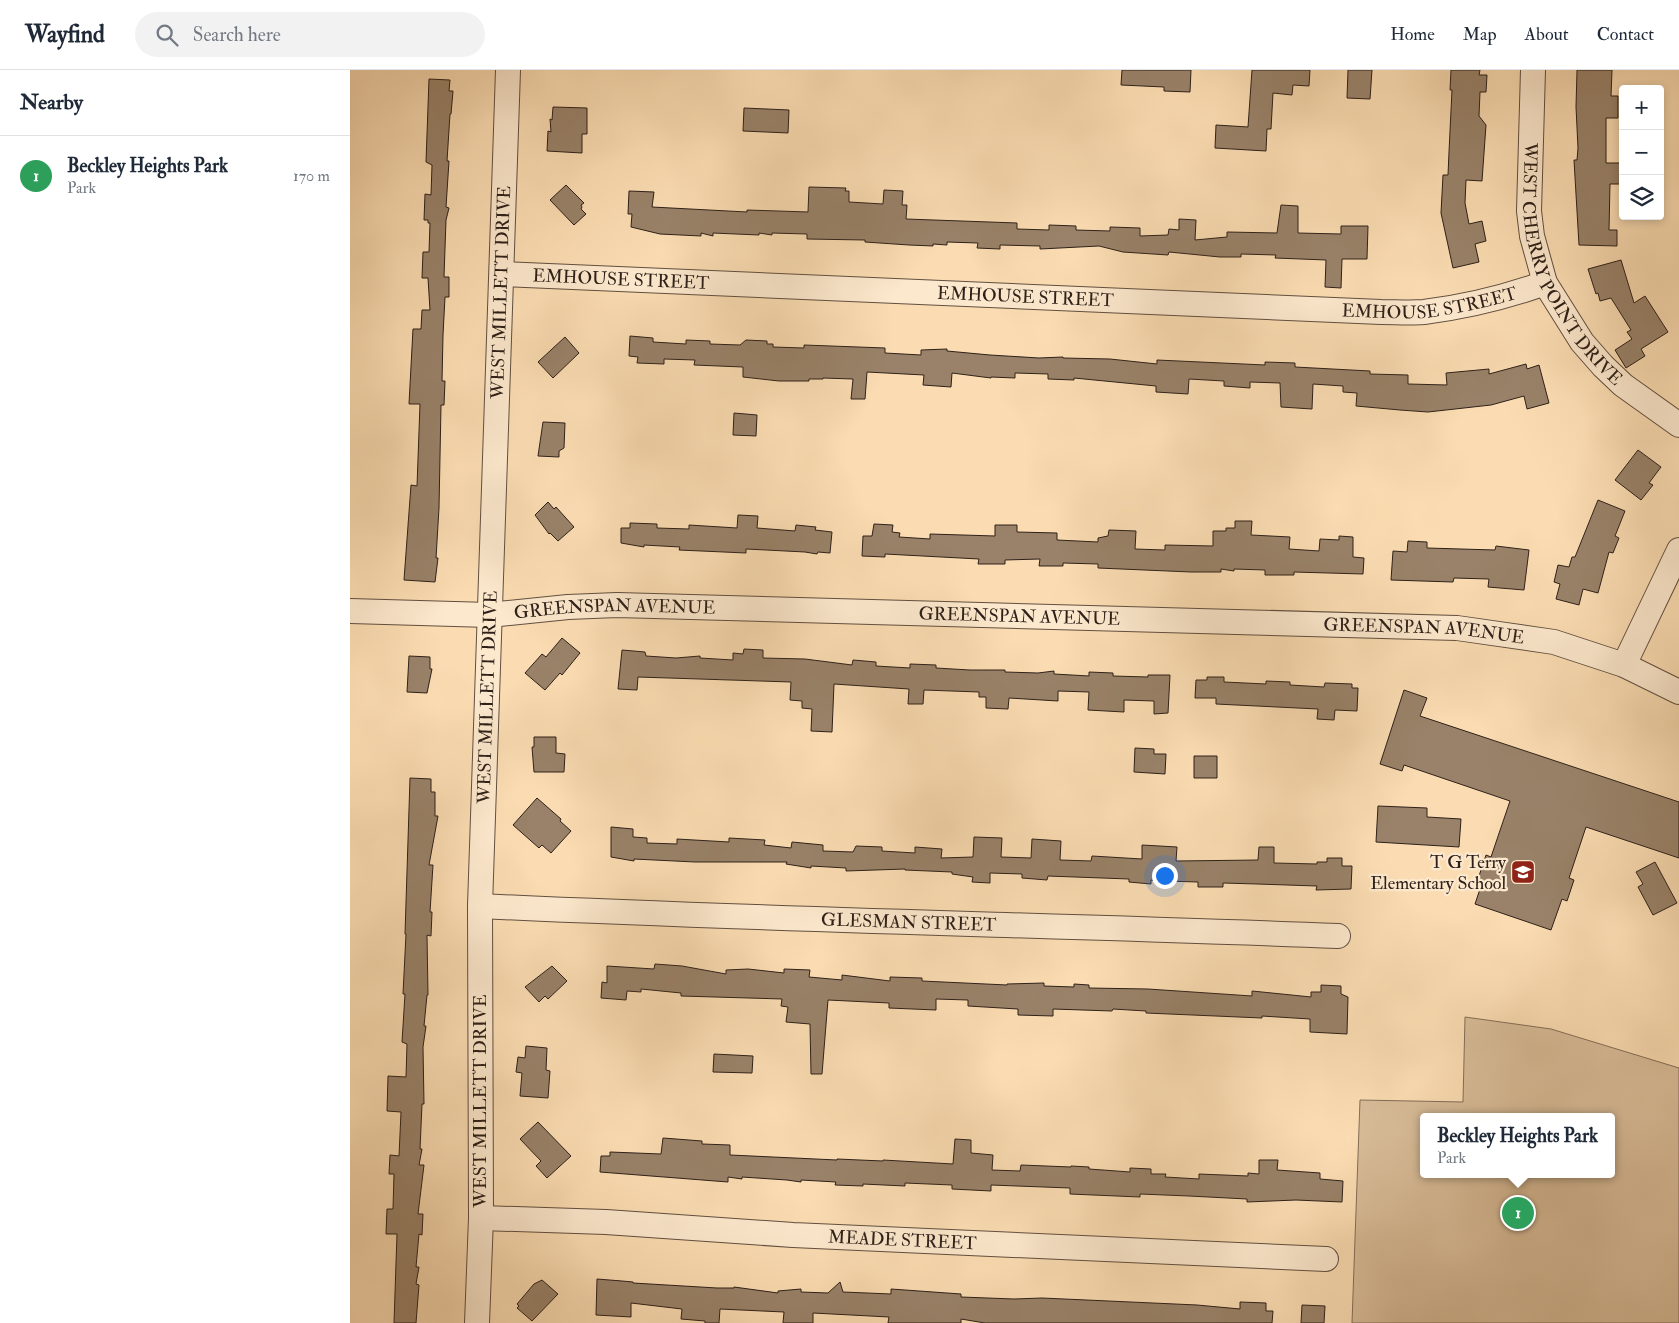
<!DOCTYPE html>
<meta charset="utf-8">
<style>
:root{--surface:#fff;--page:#f2f2f3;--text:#1f2937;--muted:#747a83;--line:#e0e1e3;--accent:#db2777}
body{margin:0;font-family:"IM FELL Double Pica",serif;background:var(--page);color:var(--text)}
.controls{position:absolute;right:15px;top:15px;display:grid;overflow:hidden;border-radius:5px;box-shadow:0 2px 8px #0003}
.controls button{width:45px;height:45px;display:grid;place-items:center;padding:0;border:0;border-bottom:1px solid var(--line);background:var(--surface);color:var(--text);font:25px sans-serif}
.you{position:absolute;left:814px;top:805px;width:18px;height:18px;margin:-12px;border:4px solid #fff;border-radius:50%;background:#1a73e8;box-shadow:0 0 0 8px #1a73e833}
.badge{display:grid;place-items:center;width:32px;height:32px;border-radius:50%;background:var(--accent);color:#fff;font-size:16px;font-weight:700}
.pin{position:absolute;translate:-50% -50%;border:2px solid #fff;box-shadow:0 1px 5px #0006}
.popup{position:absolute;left:1070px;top:1043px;width:195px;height:65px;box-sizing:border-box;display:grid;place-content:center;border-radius:5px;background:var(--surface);filter:drop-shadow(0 1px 4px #0005);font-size:16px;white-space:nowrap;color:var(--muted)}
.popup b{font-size:19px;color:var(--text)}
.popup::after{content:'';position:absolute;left:50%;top:100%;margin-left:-10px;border:10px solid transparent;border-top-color:var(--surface)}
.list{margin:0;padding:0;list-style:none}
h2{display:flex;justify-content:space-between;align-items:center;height:65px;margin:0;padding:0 20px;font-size:21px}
h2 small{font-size:16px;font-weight:400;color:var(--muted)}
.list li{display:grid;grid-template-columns:32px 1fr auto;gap:15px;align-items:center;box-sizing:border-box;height:80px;padding:0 20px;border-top:1px solid var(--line)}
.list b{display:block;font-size:19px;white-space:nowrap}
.list p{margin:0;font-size:16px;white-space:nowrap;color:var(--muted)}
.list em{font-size:16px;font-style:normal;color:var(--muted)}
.icon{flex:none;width:28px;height:28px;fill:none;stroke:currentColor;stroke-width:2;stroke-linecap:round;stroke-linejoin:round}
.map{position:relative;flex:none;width:1329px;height:1253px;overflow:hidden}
header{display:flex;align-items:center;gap:30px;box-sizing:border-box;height:70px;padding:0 25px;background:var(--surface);border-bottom:1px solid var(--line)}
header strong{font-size:24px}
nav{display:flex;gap:28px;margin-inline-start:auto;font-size:18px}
.search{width:350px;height:45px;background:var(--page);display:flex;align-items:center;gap:12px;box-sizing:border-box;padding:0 18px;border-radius:28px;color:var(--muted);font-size:19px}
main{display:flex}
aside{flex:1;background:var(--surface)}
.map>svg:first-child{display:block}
.green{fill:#d8bc98;stroke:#836e58;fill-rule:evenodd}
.building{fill:#998269;stroke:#2e2019}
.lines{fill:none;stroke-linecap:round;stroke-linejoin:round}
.minor-casing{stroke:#614f3f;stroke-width:26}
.minor{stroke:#fce8cd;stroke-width:24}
.labels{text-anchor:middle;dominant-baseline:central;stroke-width:4.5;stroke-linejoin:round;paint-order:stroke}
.street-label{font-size:18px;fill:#2e2019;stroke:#fce8cd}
.poi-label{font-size:18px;fill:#2e2019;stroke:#fce8cd;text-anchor:end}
</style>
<header>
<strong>Wayfind</strong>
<div class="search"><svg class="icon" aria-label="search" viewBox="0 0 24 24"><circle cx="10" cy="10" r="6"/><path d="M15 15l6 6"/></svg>Search here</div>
<nav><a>Home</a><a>Map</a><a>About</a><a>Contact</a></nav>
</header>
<main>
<aside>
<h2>Nearby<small></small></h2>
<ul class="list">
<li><span class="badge" style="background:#2e9e5b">1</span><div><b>Beckley Heights Park</b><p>Park</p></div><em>170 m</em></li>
</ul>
</aside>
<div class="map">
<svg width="1329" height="1253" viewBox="0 0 1329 1253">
<rect width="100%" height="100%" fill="#fbdcb2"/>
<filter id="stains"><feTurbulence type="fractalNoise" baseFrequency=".004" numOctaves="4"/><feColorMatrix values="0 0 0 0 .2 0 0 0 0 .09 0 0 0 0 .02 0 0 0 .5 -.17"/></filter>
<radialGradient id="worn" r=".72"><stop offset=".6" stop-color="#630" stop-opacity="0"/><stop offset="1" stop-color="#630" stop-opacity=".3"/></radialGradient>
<!-- green -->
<path class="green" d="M 1115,947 L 1201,959 L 1329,998 L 1329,1253 L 1002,1253 L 1010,1030 L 1113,1032 ZM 1074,1047 L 1262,1047 L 1262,1104 L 1074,1104 Z"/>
<!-- building -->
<path class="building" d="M 772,0 L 841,0 L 840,22 L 814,21 L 814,17 L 771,15 Z
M 902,0 L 960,0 L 959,16 L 943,15 L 942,25 L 923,23 L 921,59 L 917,59 L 916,81 L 865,78 L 866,55 L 898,57 Z
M 998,0 L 1022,0 L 1020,29 L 997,28 Z
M 1101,0 L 1130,0 L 1129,5 L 1137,5 L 1136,22 L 1130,22 L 1129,46 L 1136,55 L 1132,111 L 1116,110 L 1115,133 L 1119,154 L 1132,151 L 1136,171 L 1125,174 L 1129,192 L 1103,198 L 1091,143 L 1093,105 L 1098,105 L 1099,82 L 1102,20 L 1100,20 Z
M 1227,0 L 1262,0 L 1261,26 L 1268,26 L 1268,48 L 1256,48 L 1256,93 L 1271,93 L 1270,114 L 1260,114 L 1259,160 L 1267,160 L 1267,176 L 1229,175 L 1224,90 L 1227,90 L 1228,78 L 1226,37 Z
M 79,9 L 100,10 L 99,21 L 103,21 L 101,44 L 100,44 L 97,91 L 99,91 L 96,137 L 99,138 L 96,150 L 94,207 L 99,207 L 99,227 L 95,227 L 93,265 L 92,311 L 95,311 L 94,335 L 91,335 L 89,438 L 86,488 L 88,488 L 85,512 L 54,510 L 61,415 L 67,416 L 70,334 L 59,334 L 63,259 L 71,259 L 72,240 L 80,240 L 78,208 L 72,208 L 73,182 L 79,182 L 80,153 L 78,153 L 78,150 L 74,150 L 75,124 L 81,125 L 82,95 L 76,92 Z
M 203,37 L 237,38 L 237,64 L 232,64 L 232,83 L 197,81 L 198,61 L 201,62 L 200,49 L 202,50 Z
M 394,38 L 439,40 L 438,63 L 393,61 Z
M 216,115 L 234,133 L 231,135 L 232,137 L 231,139 L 236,144 L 224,155 L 200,130 Z
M 459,117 L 496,118 L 495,121 L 499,121 L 499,132 L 533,134 L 534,120 L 553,121 L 552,135 L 557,135 L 556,149 L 667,153 L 667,159 L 699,160 L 699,155 L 726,156 L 726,160 L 760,161 L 760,157 L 790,158 L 790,166 L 818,165 L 819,159 L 829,160 L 829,149 L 846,150 L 845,170 L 877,167 L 877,162 L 927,163 L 931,135 L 948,136 L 948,163 L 991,164 L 991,156 L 1018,156 L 1017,189 L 992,189 L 991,218 L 975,217 L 976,190 L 925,188 L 926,185 L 891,184 L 891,187 L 870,187 L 819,182 L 818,185 L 773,182 L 749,176 L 690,179 L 690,176 L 650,175 L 650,179 L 627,178 L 628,173 L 597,172 L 597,175 L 583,174 L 583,176 L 559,175 L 515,172 L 515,170 L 457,169 L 457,164 L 422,163 L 422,165 L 409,163 L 409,165 L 363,163 L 363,166 L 351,163 L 351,166 L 310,164 L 281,157 L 282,144 L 278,144 L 279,121 L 304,122 L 302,137 L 397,142 L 397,140 L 458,142 Z
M 1271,190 L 1284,233 L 1295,226 L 1318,262 L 1291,279 L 1295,286 L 1276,298 L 1265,280 L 1282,269 L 1277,262 L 1281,260 L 1261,228 L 1250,231 L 1248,223 L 1246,224 L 1238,199 Z
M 280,266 L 303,268 L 303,272 L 336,274 L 336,270 L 360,271 L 360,274 L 390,275 L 396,270 L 417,271 L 417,274 L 423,274 L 423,277 L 454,278 L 454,275 L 535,278 L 535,283 L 571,285 L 571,280 L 597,279 L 597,281 L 640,285 L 689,288 L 713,287 L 713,288 L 760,289 L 807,294 L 807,290 L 915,295 L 915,292 L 945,293 L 945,297 L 1020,301 L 1020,304 L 1058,305 L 1058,314 L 1097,315 L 1096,303 L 1139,299 L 1139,304 L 1176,294 L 1177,299 L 1189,295 L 1199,333 L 1177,339 L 1174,326 L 1141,335 L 1078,342 L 1050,340 L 1006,336 L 1007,323 L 993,322 L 993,316 L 963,314 L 962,339 L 931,337 L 930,313 L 900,312 L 900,318 L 874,316 L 874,311 L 839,309 L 838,324 L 806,322 L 806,316 L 724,308 L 724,310 L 698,309 L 698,304 L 665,303 L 665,308 L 641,307 L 641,308 L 602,303 L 601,317 L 573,315 L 574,305 L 517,302 L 515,329 L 501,329 L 503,309 L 473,308 L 473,309 L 459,309 L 459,311 L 429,311 L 393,307 L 393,297 L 344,295 L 345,290 L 314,289 L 314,294 L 287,293 L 288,287 L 279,286 Z
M 215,267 L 229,283 L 203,308 L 188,292 Z
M 384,343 L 407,345 L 406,366 L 383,365 Z
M 193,352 L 215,353 L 214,378 L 209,381 L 209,387 L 188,386 Z
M 1288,380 L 1311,397 L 1299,413 L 1303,415 L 1291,430 L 1265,410 Z
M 1248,430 L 1275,441 L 1265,466 L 1269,468 L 1263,483 L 1259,482 L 1248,523 L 1233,519 L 1229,535 L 1206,529 L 1210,514 L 1204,512 L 1208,495 L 1219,497 L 1222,487 L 1225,487 Z
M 198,432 L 204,439 L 206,437 L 224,457 L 208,471 L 200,463 L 199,464 L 185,445 Z
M 388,445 L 408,446 L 407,458 L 445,461 L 446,455 L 466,457 L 465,460 L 482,462 L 480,483 L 468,482 L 467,484 L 455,482 L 396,479 L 396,483 L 329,480 L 330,477 L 294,475 L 294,477 L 271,473 L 271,458 L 280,458 L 280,453 L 307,454 L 307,458 L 339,459 L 339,455 L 387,458 Z
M 885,451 L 902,451 L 901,465 L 940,467 L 939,479 L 969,481 L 970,469 L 989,470 L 989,466 L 1003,467 L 1003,487 L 1014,488 L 1013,504 L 944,502 L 944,505 L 915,505 L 915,500 L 884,499 L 884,501 L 871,499 L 871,502 L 841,502 L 748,498 L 748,494 L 713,493 L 713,496 L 689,496 L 690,489 L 655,490 L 655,494 L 628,494 L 629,489 L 535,484 L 535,487 L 512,486 L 513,466 L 522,466 L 524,454 L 543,455 L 542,462 L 550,463 L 549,467 L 580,469 L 580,464 L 645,466 L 645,455 L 667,455 L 667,462 L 707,463 L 707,470 L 748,472 L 748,468 L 758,466 L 759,460 L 786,461 L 785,479 L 815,480 L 815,475 L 863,476 L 863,461 L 876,461 L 876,458 L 885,458 Z
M 1058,471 L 1077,472 L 1077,478 L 1145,480 L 1146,476 L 1179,480 L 1174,520 L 1138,517 L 1139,509 L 1104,508 L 1103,512 L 1041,510 L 1043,481 L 1057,482 Z
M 212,568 L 230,583 L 212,605 L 210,603 L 195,620 L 175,603 L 192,584 L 196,587 Z
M 394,579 L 413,580 L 413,588 L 455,589 L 502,595 L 503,590 L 526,592 L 526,596 L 560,598 L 560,594 L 586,595 L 586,598 L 620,600 L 655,600 L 655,602 L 688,603 L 704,601 L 704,604 L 739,606 L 739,602 L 763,603 L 763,606 L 798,607 L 798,605 L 820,605 L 818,643 L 804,644 L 804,631 L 774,630 L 774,642 L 738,640 L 739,622 L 708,621 L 708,631 L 659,628 L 658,639 L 636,638 L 636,627 L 629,627 L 629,622 L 574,620 L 573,634 L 558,634 L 559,619 L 484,614 L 482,662 L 461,661 L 462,639 L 452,638 L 452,631 L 440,630 L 441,612 L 288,607 L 287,620 L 268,619 L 272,580 L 295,582 L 296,586 L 326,588 L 350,586 L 350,588 L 383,590 L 383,583 L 393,584 Z
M 59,586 L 80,587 L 80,599 L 82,599 L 77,623 L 57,622 Z
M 857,607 L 874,607 L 874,612 L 916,614 L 916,611 L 940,612 L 940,615 L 974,617 L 975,613 L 1002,614 L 1002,618 L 1008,618 L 1007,641 L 985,640 L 984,650 L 967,649 L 968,639 L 866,634 L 866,628 L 845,628 L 846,610 L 857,610 Z
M 1054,620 L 1077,628 L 1070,646 L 1329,732 L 1329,788 L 1236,757 L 1219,808 L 1224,810 L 1217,831 L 1212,829 L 1201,860 L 1125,834 L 1133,810 L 1128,809 L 1136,785 L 1141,787 L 1160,731 L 1054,695 L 1052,701 L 1030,694 Z
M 184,667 L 206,667 L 206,683 L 215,684 L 214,702 L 184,702 L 182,677 L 184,677 Z
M 785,678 L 804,679 L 804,684 L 816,684 L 815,704 L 784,702 Z
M 844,686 L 867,686 L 867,708 L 844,708 Z
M 60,708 L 81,709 L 81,722 L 85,722 L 85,746 L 88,746 L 79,795 L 83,795 L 80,842 L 82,842 L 81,866 L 77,865 L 78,925 L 77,925 L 74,956 L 76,956 L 73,977 L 74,1034 L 72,1034 L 70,1079 L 72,1079 L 69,1095 L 74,1095 L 68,1144 L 73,1144 L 72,1165 L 69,1164 L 66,1197 L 69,1197 L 66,1214 L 69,1215 L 66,1253 L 44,1253 L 47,1164 L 36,1164 L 37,1139 L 43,1139 L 44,1104 L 39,1104 L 40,1085 L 49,1086 L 51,1042 L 37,1041 L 38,1006 L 56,1007 L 57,974 L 52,972 L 55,924 L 53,924 L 56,864 L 55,864 Z
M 187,728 L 211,749 L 210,751 L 221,761 L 201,783 L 192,775 L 189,778 L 163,755 Z
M 1028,736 L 1077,738 L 1077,747 L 1111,749 L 1109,777 L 1026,772 Z
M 261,757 L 283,759 L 283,767 L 297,768 L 297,773 L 327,774 L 327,769 L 379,772 L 379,768 L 415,770 L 414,775 L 441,778 L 442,772 L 473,775 L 473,781 L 503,782 L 506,776 L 532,777 L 532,781 L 565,783 L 565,777 L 592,779 L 591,788 L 623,787 L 624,767 L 652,768 L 651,787 L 681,788 L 682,769 L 711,771 L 710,790 L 741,791 L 742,786 L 792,789 L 792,775 L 827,777 L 826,791 L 908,790 L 909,777 L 924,777 L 924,793 L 967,794 L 967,792 L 977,792 L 977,788 L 992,788 L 992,796 L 1002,796 L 1001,819 L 966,820 L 967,816 L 907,814 L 873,813 L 873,817 L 848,817 L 848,812 L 815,811 L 815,813 L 801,810 L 801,814 L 779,812 L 779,809 L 698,806 L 697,810 L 672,808 L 672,804 L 640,803 L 640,813 L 622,812 L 623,807 L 602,804 L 602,802 L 555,800 L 555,799 L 496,801 L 496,798 L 461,796 L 461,798 L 436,794 L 437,792 L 345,792 L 284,789 L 284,791 L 261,787 Z
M 1305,792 L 1327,833 L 1303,845 L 1288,817 L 1293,814 L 1286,802 Z
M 305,894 L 332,896 L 376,904 L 376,900 L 398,899 L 434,903 L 434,899 L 460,900 L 459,907 L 492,910 L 492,905 L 540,911 L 540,907 L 572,908 L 572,911 L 657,915 L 657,914 L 694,913 L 694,916 L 724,917 L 724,914 L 739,915 L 739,918 L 798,919 L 902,926 L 902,921 L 961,927 L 961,922 L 971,922 L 971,915 L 991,916 L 991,924 L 998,927 L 997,964 L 960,962 L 960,949 L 912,946 L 912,948 L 796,943 L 796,941 L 763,939 L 762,941 L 703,939 L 703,946 L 668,945 L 668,939 L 618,936 L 618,930 L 586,929 L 586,940 L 539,938 L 539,933 L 478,930 L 472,1004 L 461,1004 L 460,954 L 436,952 L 438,937 L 431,936 L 432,929 L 331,926 L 331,923 L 291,919 L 291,922 L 277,921 L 276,930 L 251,928 L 252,912 L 257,913 L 257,896 L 304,899 Z
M 202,896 L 217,911 L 198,929 L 195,926 L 189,932 L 175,917 Z
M 176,976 L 197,978 L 196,1000 L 200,1001 L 198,1028 L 170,1026 L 172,1003 L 166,1002 L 168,987 L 175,988 Z
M 364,984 L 403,986 L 402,1003 L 363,1002 Z
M 188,1052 L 221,1086 L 197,1108 L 186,1096 L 191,1091 L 170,1069 Z
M 313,1068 L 352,1071 L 352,1074 L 380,1075 L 380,1085 L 487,1090 L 487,1089 L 533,1091 L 533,1090 L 603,1094 L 605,1069 L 621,1070 L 621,1083 L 643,1085 L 642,1100 L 670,1101 L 671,1095 L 721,1097 L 721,1096 L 739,1097 L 739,1099 L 780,1102 L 780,1098 L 801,1099 L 801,1104 L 816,1104 L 815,1107 L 849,1109 L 849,1104 L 898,1106 L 898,1103 L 909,1104 L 909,1090 L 928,1090 L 927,1100 L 970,1103 L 970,1109 L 993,1111 L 992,1132 L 946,1130 L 897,1132 L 897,1129 L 839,1126 L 790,1124 L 790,1127 L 720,1124 L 720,1118 L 641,1115 L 641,1121 L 602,1119 L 602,1115 L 555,1113 L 555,1116 L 513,1114 L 513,1116 L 485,1115 L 486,1112 L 451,1110 L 451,1112 L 437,1110 L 392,1107 L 392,1109 L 378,1107 L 378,1112 L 250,1102 L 251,1086 L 260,1086 L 260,1082 L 311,1084 Z
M 247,1209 L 272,1211 L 283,1212 L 283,1213 L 367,1218 L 384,1218 L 384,1217 L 428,1223 L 428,1221 L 451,1219 L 451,1222 L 478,1223 L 490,1212 L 493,1222 L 541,1224 L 541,1219 L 611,1224 L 611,1227 L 664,1229 L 692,1228 L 847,1235 L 890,1239 L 890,1232 L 916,1233 L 916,1241 L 923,1241 L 922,1253 L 635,1253 L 611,1249 L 611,1253 L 538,1253 L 539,1247 L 463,1243 L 463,1253 L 433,1253 L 434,1242 L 370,1239 L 369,1253 L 355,1253 L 355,1251 L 331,1249 L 332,1239 L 281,1233 L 281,1247 L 246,1245 Z
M 192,1210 L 208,1224 L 182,1251 L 167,1238 L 169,1236 L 167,1234 L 184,1214 Z
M 952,1235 L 975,1236 L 974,1253 L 951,1253 Z"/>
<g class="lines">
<defs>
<g id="minor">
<path id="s1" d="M 1183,0 L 1179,141 L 1182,166 L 1195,213 L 1232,272 L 1253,296 L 1273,315 L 1329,355"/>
<path id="s2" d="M 152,204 L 1031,242 C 1045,242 1060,243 1074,242 C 1115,237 1156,227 1195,213"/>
<path id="s3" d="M 0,541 L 139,545 L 218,537 L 267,535 L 1107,558 L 1204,572 L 1274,595 L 1329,622"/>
<path d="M 1274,595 L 1329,480"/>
<path id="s4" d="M 130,836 C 416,850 702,855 988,866"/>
<path id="s5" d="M 131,1148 L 256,1152 L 443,1165 L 976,1189"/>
<path id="s6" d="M 127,1253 L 131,1148 L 130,836 L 158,0"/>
</g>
</defs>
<!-- minor casing -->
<use href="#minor" class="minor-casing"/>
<!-- minor -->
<use href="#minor" class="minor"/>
</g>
<!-- icons -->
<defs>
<symbol id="school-square" viewBox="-11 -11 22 22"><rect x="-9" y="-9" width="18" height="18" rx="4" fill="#8f2418" stroke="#fce8cd"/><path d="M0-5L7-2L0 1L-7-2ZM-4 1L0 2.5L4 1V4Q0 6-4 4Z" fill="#fff"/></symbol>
</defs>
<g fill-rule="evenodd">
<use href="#school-square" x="1159" y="788" width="28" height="28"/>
</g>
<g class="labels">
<!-- street labels -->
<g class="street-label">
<text stroke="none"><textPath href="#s1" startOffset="206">WEST CHERRY POINT DRIVE</textPath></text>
<text stroke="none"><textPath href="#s2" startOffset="119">EMHOUSE STREET</textPath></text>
<text stroke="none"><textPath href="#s6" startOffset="1031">WEST MILLETT DRIVE</textPath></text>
<text stroke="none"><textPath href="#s2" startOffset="524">EMHOUSE STREET</textPath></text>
<text stroke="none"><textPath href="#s2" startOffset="929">EMHOUSE STREET</textPath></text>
<text stroke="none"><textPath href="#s3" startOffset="265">GREENSPAN AVENUE</textPath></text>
<text stroke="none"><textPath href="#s3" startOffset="670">GREENSPAN AVENUE</textPath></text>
<text stroke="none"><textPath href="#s3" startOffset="1075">GREENSPAN AVENUE</textPath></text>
<text stroke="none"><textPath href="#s6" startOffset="626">WEST MILLETT DRIVE</textPath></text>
<text stroke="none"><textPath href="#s4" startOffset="429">GLESMAN STREET</textPath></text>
<text transform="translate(130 1031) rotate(-90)">WEST MILLETT DRIVE</text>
<text stroke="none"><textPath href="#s5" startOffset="422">MEADE STREET</textPath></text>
</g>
<!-- poi labels -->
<g class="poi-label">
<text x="1156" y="792">T G Terry<tspan x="1156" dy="21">Elementary School</tspan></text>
</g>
</g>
<rect width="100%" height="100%" filter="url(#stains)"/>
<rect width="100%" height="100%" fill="url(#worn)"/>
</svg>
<div class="controls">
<button>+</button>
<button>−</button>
<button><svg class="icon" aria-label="layers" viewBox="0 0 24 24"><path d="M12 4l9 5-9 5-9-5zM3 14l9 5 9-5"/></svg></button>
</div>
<div class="you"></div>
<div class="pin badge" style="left:1168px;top:1143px;background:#2e9e5b">1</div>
<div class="popup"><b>Beckley Heights Park</b>Park</div>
</div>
</main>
